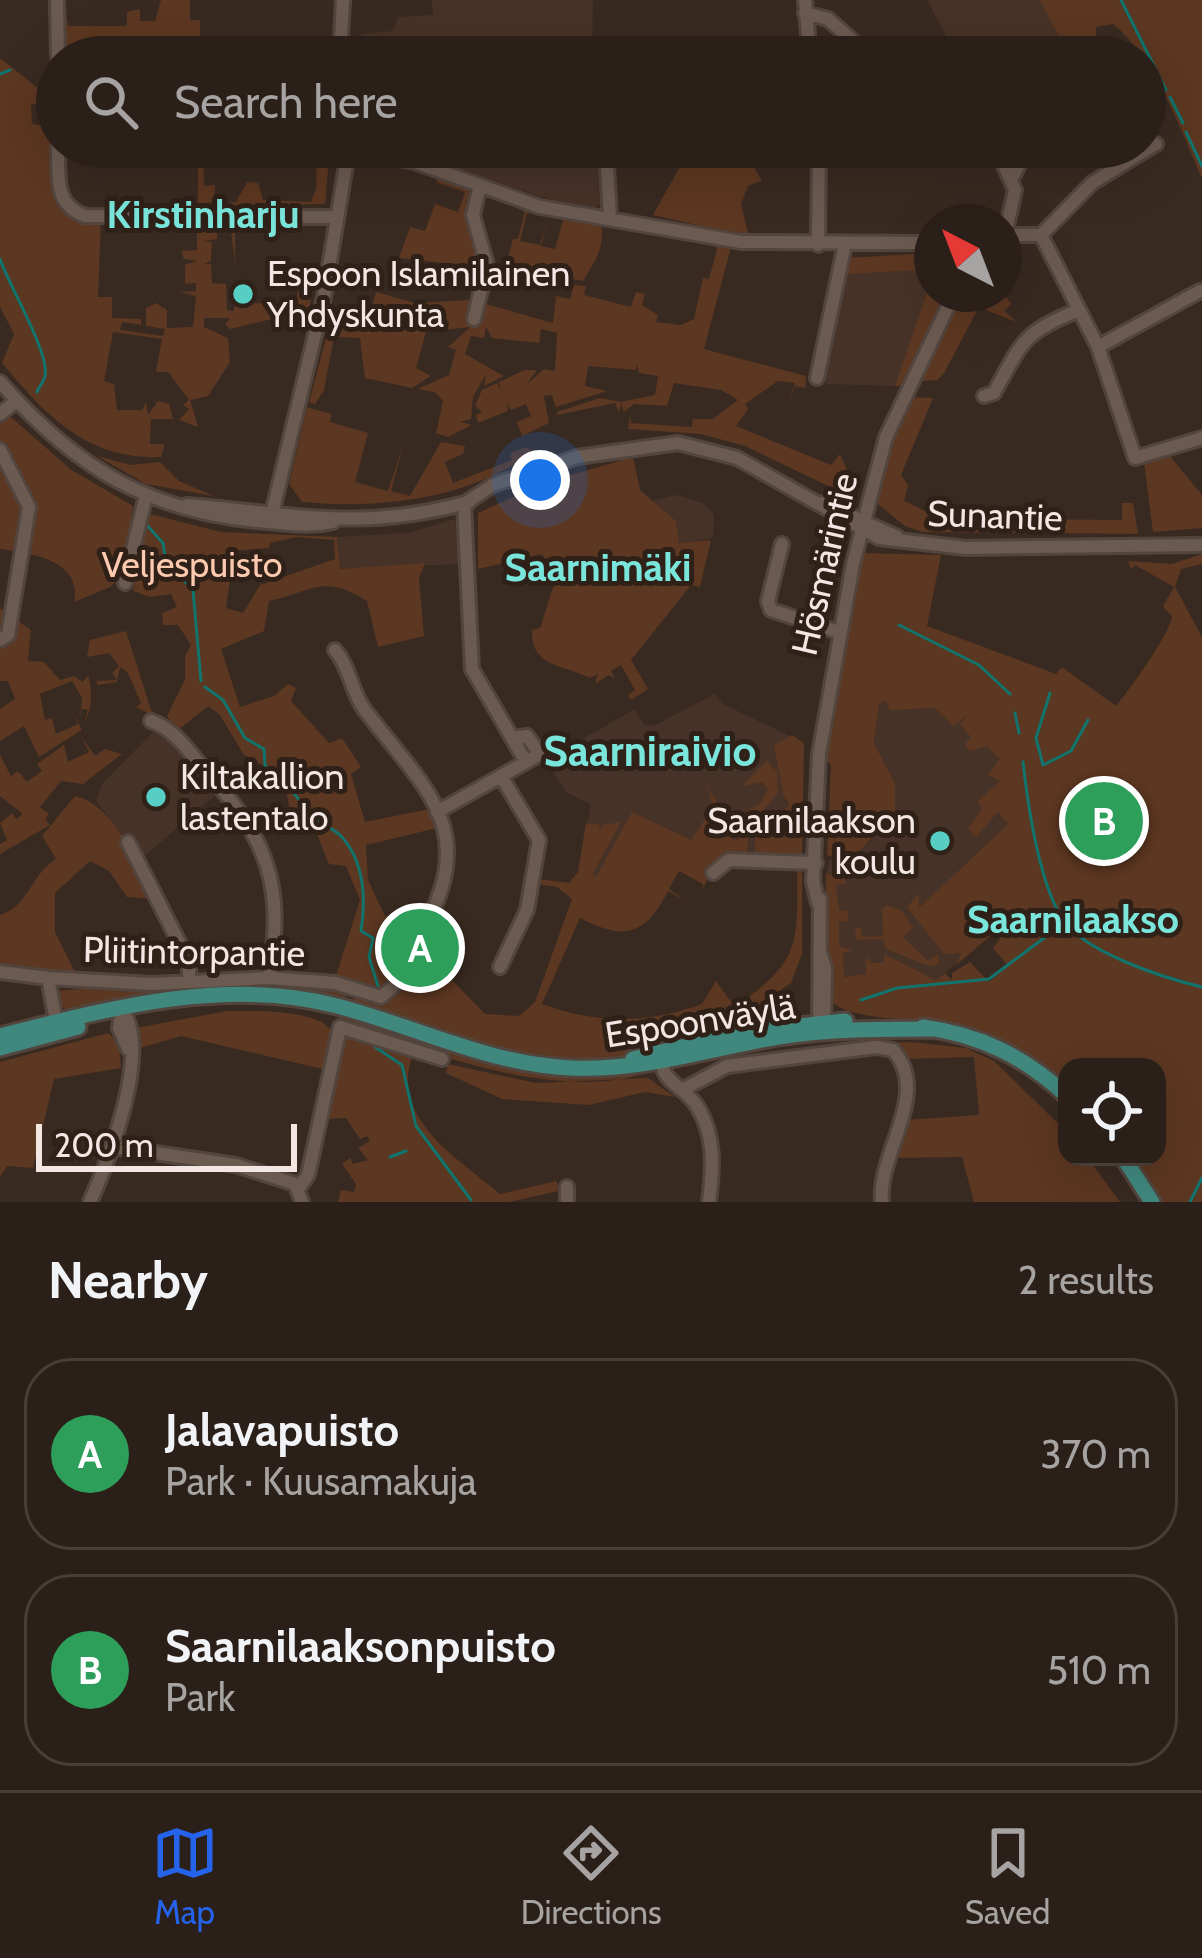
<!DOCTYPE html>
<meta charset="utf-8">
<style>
:root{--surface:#2b2019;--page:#332822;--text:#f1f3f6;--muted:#a6a3a2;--line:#473e38;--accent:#2563eb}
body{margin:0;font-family:Cabin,sans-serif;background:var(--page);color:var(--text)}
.controls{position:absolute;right:36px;bottom:36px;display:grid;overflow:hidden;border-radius:24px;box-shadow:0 12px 48px #0002}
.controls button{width:108px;height:108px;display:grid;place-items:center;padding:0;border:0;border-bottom:3px solid var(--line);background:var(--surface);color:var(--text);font:60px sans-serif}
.compass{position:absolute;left:914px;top:204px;width:108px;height:108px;border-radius:50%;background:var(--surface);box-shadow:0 12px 48px #0002;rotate:318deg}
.scale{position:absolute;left:36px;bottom:30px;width:261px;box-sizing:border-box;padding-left:12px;border:6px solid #f2e7e2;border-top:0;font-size:33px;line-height:42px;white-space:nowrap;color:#f2e7e2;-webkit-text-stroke:9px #2f2018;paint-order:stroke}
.you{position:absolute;left:540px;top:480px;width:42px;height:42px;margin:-30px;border:9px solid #fff;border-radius:50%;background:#1a73e8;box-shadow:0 0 0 18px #1a73e833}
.badge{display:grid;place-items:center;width:78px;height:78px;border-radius:50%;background:var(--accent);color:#fff;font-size:39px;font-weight:700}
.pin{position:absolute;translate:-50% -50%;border:6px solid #fff;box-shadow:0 3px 12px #0006}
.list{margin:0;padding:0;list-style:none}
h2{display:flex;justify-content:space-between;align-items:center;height:156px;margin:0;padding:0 48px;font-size:51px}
h2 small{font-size:39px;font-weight:400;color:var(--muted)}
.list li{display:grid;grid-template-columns:78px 1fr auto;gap:36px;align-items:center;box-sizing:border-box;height:192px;margin:0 24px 24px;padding:0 24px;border:3px solid var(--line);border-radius:48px}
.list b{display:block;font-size:45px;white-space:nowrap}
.list p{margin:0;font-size:39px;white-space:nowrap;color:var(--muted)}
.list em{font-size:39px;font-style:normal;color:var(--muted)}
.icon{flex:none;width:66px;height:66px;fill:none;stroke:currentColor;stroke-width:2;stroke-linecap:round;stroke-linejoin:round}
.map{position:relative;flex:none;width:1202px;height:1202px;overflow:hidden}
.search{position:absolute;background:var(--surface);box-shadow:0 12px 48px #0002;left:36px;right:36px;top:36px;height:132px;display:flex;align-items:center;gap:30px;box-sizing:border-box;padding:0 42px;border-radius:66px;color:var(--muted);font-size:45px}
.sheet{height:588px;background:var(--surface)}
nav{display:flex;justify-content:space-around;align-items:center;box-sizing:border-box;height:168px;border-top:3px solid var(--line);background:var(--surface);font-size:33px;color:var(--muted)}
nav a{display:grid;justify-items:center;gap:6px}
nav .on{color:var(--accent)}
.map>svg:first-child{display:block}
.built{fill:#473227}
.green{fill:#5c3721;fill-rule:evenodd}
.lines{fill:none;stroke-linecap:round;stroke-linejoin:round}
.stream{stroke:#11746d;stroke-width:3}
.minor-casing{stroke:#52453e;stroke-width:18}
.major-casing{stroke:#52453e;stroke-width:21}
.minor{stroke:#6b5a50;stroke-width:12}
.major{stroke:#40887e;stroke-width:15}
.poi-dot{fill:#56cec4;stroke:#2f2018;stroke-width:4.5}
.labels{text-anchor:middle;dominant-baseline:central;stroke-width:10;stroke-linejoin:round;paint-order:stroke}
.poi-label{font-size:36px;fill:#f2e7e2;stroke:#2f2018;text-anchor:start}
.street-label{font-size:36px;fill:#f2e7e2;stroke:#2f2018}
.park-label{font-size:36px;fill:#fdcaaf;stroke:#2f2018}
.neighbourhood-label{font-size:39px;font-weight:bold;fill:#7ae5db;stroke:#2f2018}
.quarter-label{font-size:42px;font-weight:bold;fill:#7ae5db;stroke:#2f2018}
</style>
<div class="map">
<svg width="1202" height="1202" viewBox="0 0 1202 1202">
<rect width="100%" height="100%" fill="#392a21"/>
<!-- built -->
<path class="built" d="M 432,0 L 593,0 L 592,57 L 361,57 L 361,34 L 392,31 L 399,17 L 433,15 Z
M 927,0 L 1040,0 L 1061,40 L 1077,36 L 1069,57 L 957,57 Z
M 392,147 L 600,147 L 605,199 L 595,208 L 560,203 Z
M 932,253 L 932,294 L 947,294 L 900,386 L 826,384 L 824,363 L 848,258 Z
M 677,495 L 703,503 L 714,515 L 713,538 L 679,544 L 653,500 Z
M 455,519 L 460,564 L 339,569 L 337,537 L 408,533 Z
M 714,694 L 725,705 L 804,743 L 802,854 L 722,855 L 692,841 L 646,905 L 578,869 L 591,805 L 566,792 L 546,760 L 635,709 L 644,725 L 654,726 Z
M 885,700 L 947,701 L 1024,754 L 1009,824 L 964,957 L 936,980 L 886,955 L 885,962 L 871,963 L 866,974 L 844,977 L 823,897 L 829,860 L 846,862 L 859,853 L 895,812 L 895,782 L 874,743 L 879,704 Z
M 160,732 L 218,793 L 141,859 L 96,801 L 102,784 L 152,733 Z"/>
<!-- green -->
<path class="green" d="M 161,0 L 190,0 L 190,20 L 200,20 L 200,50 L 190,51 L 190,57 L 166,51 L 166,37 L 152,37 L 152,51 L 127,53 L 123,44 L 108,44 L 105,52 L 66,53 L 66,12 L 68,26 L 127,26 L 127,12 L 140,9 L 140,21 L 155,21 Z
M 1040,0 L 1202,0 L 1202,178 C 1179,126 1155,58 1113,24 L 1096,27 L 1096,57 L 1051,57 L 1053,50 L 1076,37 L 1061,41 Z
M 0,58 L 48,96 L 48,101 L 31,105 L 32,124 L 54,128 L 56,198 L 79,220 L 101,220 L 98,297 L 112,297 L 112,318 L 141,319 L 141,325 L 122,322 L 120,330 L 163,336 L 165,329 L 146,326 L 146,308 L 156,303 L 167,310 L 167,328 L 193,327 L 196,296 L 180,292 L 196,291 L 196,283 L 185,284 L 185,265 L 197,261 L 184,259 L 181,251 L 197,250 L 197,228 L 121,221 L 235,221 L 235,265 L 231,230 L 218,226 L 217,239 L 204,241 L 212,242 L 211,261 L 204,264 L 211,264 L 212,283 L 226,284 L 227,310 L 234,311 L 235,298 L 245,304 L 296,301 L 301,276 L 315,278 L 306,324 L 276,318 L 230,329 L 225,325 L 230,318 L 204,318 L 204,327 L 228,338 L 230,362 L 208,396 L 190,400 L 198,427 L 179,420 L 189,409 L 183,405 L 189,400 L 168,372 L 156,372 L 162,339 L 113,332 L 104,381 L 114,384 L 117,410 L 142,410 L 146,402 L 148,415 L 158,401 L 169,404 L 173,419 L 151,419 L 150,444 L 165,444 L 161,457 C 86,460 45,414 2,363 L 14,334 L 0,307 Z
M 198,147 L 203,147 L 204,186 L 215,185 L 214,200 L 206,205 L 236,202 L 247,182 L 258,183 L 263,200 L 311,202 L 316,189 L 317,152 L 330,147 L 325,204 L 198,207 Z
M 691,147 L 759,147 L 759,155 L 750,160 L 762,181 L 748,186 L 741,204 L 749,237 L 653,215 Z
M 437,177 L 470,190 L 469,220 L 479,267 L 399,258 L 410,227 L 425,231 L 435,204 L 458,212 L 465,192 L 436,182 Z
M 520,209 L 533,213 L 527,213 L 520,241 L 540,245 L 549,217 L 541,246 L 555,249 L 563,220 L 601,224 C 605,248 595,261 583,281 L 506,266 L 513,239 L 518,239 L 525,212 Z
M 714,243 L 731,247 L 704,349 L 806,376 L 805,388 L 795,386 L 786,410 L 795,383 L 778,381 L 745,404 L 748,409 L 736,426 L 831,465 L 840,454 L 853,484 L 849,496 L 745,446 L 701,434 L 628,429 L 630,415 L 631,423 L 692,427 L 693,419 L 713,419 L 738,400 L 721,390 L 674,383 L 667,406 L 634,404 L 624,412 L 621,403 L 619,413 L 615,403 L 557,415 L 556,423 L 557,412 L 600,398 L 620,402 L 655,395 L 658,376 L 639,373 L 637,364 L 636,370 L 588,366 L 585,386 L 607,391 L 556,407 L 552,395 L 544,396 L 549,423 L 522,436 L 517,422 L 531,416 L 526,404 L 511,410 L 506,403 L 508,411 L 478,423 L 476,415 L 482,412 L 475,405 L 482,390 L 497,383 L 501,390 L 499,382 L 525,370 L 537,370 L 526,385 L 544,369 L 555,371 L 557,333 L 541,329 L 539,343 L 492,338 L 486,327 L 484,338 L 471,336 L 465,354 L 504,376 L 484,386 L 486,374 L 473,397 L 471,419 L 460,422 L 472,425 L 448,437 L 436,433 L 443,401 L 435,392 L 418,389 L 449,375 L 456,350 L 448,347 L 470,327 L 426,332 L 416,368 L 431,376 L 412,388 L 365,378 L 360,338 L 334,337 L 324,390 L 315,404 L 309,402 L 334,308 L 369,317 L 376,292 L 415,303 L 472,300 L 553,323 L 556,296 L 570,299 L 574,285 L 586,286 L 584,295 L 631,307 L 636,292 L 645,294 L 642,305 L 658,315 L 656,322 L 681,325 L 694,319 L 703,278 L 709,279 L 717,249 Z
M 932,253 L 932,294 L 947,294 L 900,386 L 895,386 L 929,287 L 918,270 L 847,274 L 824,362 L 848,258 Z
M 962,294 L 1007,298 L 1011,304 L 1005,311 L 1016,322 L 979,307 L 944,373 L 937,380 L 920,381 Z
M 911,397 L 933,398 L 901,475 L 908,485 L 904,501 L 940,518 C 959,512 969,519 988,519 C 1033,519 1077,520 1122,520 L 1122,503 L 1133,503 L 1138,534 L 923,532 L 905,526 L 874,501 L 889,446 Z
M 307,407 L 331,414 L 330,422 L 368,433 L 355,482 L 388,491 L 403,446 L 391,491 L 410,496 L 441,442 L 465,446 L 463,454 L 445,462 L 453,483 L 512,460 L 510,453 L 526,447 L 534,452 C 469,499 380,509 302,502 L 289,484 Z
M 10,416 L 70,469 L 133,506 L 124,573 L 110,587 L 74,602 C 83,561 32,553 0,549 L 0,418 Z
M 1169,455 L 1202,495 L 1202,528 L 1153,532 L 1144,462 Z
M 97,456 L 131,465 L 160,462 L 179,481 L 214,496 L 146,484 Z
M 633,457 L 640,490 L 676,521 L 679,543 L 711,540 L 700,587 L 691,585 L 631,660 L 648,689 L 631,700 L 628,695 L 635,690 L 621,665 L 611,671 L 615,678 L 609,675 L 595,684 L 598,674 L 590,678 C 566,665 530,668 532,630 L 540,628 L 558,572 L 541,554 L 478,569 L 478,513 L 547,482 Z
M 150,514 L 221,532 L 337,537 L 340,569 L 425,563 L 419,578 L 424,636 L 378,647 L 367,601 C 322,573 312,592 269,601 L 264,631 L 221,649 L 240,707 L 274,696 L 288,684 L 296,688 L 291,701 L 329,743 L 342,738 L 361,767 L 351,774 L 365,822 L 430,809 L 437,828 L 366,845 L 368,880 L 385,916 L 426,913 L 405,936 L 451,960 L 449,977 L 485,1014 L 519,1016 L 535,1002 L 572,899 L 557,887 L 536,884 L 537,879 L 569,883 L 578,872 L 586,823 L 599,825 L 600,832 L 602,825 L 621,822 L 592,875 L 596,877 L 632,812 L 691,840 L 713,807 L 707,784 L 717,803 L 718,829 L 736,841 L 744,834 L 746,811 L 761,803 L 768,789 L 762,782 L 742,786 L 767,761 L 777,772 L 778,793 L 751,825 L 746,854 C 716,858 714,862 703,890 L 703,884 L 679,871 L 669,889 L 686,901 L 668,891 C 644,939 621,939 580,918 L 542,1004 C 595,1024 648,1024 702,1004 L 716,981 L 735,1007 C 800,961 798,946 797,868 L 802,869 L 802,954 L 791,983 L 735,1022 L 642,1046 L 639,1053 L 599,1061 L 503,1054 L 352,1004 L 354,995 L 385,1000 L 397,990 L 376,992 L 335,979 L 360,900 L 346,866 L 329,864 L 316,832 L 305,834 L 290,810 L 283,776 L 244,755 L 220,715 L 208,706 L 177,731 L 167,716 L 185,680 L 185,656 L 191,645 L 178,625 L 163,625 L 162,613 L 177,607 L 171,594 L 150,597 L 133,591 L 141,519 ZM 297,537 L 334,540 L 335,559 L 260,585 L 243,613 L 226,608 L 234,551 L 269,548 L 270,543 Z
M 861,553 L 941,555 L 927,626 L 1056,674 L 1062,667 L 1116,706 C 1129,691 1170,633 1172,617 L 1163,606 L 1174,587 L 1135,565 L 1131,569 L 1128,561 L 1172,564 L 1202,554 L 1202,564 L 1181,569 L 1175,587 L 1202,637 L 1202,1202 L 1156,1202 L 1127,1157 L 1157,1157 L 1157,1067 L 1067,1067 L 1067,1091 C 1039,1064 1012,1041 974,1028 C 937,1016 853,1025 830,1000 L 826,874 L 845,878 L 846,884 L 836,885 L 839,910 L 848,911 L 848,921 L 839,922 L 839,946 L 852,950 L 843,954 L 844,977 L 866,974 L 866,956 L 871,963 L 884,962 L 884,954 L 936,980 L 945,973 L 952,980 L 952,973 L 970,962 L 989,982 L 1008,966 L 993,948 L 1000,939 L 994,933 L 956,965 L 961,953 L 944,954 L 907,907 L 919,893 L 919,908 L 1008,824 L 998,812 L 976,837 L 968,829 L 982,808 L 977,802 L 1000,781 L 988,775 L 1000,759 L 987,746 L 970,751 L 965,744 L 971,737 L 960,725 L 968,714 L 954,726 L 935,708 L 890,710 L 885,701 L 879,704 L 874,743 L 895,783 L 895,812 L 851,861 L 827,855 L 831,765 L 824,757 Z
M 0,608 L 31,630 L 28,661 L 44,662 L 60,680 L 74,676 L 83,682 L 88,675 C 93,690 92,710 84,722 L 88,710 L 82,709 L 80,717 L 82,698 L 72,681 L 40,694 L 45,720 L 52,718 L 56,734 L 78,724 L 70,708 L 82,730 L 39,757 L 24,726 L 0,741 L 0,709 L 15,699 L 8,681 L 0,681 Z
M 126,631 L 151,710 L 166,723 L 136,707 L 141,703 L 128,673 L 120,667 L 117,682 L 97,685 L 97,681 L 117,680 L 112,673 L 119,666 L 109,653 L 87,657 L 90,640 Z
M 792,735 L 804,743 L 802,854 L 755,856 L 755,834 L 763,834 L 790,804 L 784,797 L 774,745 Z
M 81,736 L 95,756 L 105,749 L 122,754 L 83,784 L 61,781 L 40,807 L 49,814 L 45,819 L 50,825 L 0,854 L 0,844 L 7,840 L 0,823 L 12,813 L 16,819 L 23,814 L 0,796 L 0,755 L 11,776 L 18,771 L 27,782 L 42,771 L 37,764 L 64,745 L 68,762 L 89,752 Z
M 75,796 C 115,805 139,866 157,899 L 127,897 L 109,871 L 90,861 L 55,893 L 55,932 L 77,976 L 0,966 L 0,915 C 28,907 31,874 56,859 L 42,836 Z
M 887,905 L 902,911 L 913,928 L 903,937 L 928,961 L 938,954 L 939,964 L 929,966 L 886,949 L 883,939 L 856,940 L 855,928 L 861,928 L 862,937 L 883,936 L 882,909 Z
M 230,983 L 341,991 L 346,996 L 344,1002 L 271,989 L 74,1014 L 58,1004 L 56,992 C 64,987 203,986 230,983 Z
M 227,1011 C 248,1011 320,1009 331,1031 C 336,1040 329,1060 327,1070 L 181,1036 L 133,1050 L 135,1028 Z
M 349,1015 L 498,1064 L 643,1074 C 555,1101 429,1053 346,1023 Z
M 108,1033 L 119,1043 L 121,1068 L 54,1079 L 33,1168 L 7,1166 L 0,1177 L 0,1062 Z
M 344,1034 L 413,1055 C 388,1118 459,1159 500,1194 L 557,1181 L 558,1191 L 509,1202 L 338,1202 L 341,1190 L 354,1192 L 356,1184 L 342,1164 L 350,1158 L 353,1164 L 368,1160 L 358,1148 L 370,1141 L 367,1136 L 360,1139 L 346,1118 L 326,1119 Z
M 910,1042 L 966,1048 L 994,1061 L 1067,1132 L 1067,1157 L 1087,1157 L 1120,1202 L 974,1202 L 962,1157 L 891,1158 L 906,1120 L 979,1115 L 974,1057 L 905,1059 L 890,1043 Z
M 448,1064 L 536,1083 L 648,1078 L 675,1097 L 645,1092 L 589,1105 L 502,1099 L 446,1073 Z"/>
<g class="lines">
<!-- stream -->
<path class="stream" d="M 1121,0 L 1166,90
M 0,74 L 10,70
M 1170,97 L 1183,123
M 1186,132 L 1202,166
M 0,259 C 8,284 50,353 45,376 C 44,382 39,386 37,392
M 144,522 L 163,543 L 168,575 L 179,575 L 193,590 L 201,681
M 899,625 L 979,665 L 1010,694
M 205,687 L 223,700 L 245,738 L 264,749 L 265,766 C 287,778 293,795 310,813 C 318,822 331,827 340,835 C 365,861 366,900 361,931 L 373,938 L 369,957 L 378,986
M 1050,693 L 1036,738 L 1043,765 L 1071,751 L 1088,720
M 1015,713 L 1019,733
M 1023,762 C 1028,806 1039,879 1061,917 C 1082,952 1164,978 1202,987
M 861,1000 L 897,988 L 989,979 L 1063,924
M 375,1047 L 402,1065 L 416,1126 L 471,1200
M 390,1157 L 406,1151
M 1190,1202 L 1202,1178"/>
<defs>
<path id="minor" d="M 57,0 L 58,57
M 805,0 L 810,57
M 805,13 L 828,19 L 871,57
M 58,56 L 128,56
M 340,57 L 343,0
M 58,147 C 59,176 53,204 85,216 L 337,217
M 606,147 L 610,218
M 350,149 L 415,162 L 540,207 L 741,242 L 932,243
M 997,150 L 1015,190 L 1005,235
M 1011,180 L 1024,155 L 1020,147
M 1004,235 L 1041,235
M 1041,235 L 1098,347 L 1135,458 L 1202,438
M 1041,235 L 1092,183 L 1156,144
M 818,245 L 819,147
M 474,319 L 487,265 L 473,215 L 480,185
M 1098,347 L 1200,291
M 817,378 L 845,244
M 0,382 C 76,469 151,513 267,522 C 290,524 311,527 333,522
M 984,396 L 994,393 C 1022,342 1023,332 1079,310
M 0,414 L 16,401
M 0,450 L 29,507 L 8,635 L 0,640
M 823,503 L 897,537
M 464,504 L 493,485 L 577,457 L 678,443 L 737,458 L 879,538 L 966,548 L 1202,545
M 187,505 C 295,514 360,532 469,502
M 270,522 L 324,297 L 349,147
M 782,544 L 768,601 L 771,610 L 838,632
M 125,583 L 146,495
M 335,650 C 350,667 351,691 364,709 C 425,790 481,827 422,932 L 413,934
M 151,721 C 176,730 189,752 206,771 C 268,840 285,885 269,978
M 513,738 L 527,736 L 540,754 L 526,762
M 437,812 L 526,762 L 472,669 L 464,504
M 128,842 L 189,962 L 189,979
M 713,873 L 729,860 L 816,863
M 818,903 L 813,881 L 819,754 L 853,564 L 886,437 L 954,294
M 820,952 L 825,968 L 824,1026
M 500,967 L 527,910 L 539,840 L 501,776
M 0,972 L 48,978 L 57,1027
M 48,978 L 152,984 L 269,978 L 335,983 L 381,997 L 402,979
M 122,1010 L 119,1028 L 128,1049
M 819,1028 L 820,899
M 662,1053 C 658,1083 684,1085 697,1106 C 716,1136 713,1169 709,1202
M 682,1090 L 727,1066 L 876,1047 L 893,1050 C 932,1093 877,1153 882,1202
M 115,1147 L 236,1165 L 295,1184 L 302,1202
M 567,1187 L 567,1202
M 299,1188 L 308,1175 L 340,1027 L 442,1059
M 90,1202 C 109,1160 152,1050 122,1010"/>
<path id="major" d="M 923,1027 C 980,1035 1024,1056 1067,1096
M 0,1036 C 107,1009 223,977 333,1005 C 413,1025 486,1064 571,1068 C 643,1071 707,1049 778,1037 C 829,1029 881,1029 933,1029
M 0,1048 L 78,1027
M 633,1059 L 743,1032 L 845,1021
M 1123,1157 L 1152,1202"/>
</defs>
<!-- minor casing -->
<use href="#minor" class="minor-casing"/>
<!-- major casing -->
<use href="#major" class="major-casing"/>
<!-- minor -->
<use href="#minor" class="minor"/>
<!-- major -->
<use href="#major" class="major"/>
</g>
<!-- markers -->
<g class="poi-dot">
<circle cx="243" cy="294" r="12"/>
<circle cx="156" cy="797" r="12"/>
<circle cx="940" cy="841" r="12"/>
</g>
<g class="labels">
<!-- poi labels -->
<g class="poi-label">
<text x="267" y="273">Espoon Islamilainen<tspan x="267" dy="41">Yhdyskunta</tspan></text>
<text x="180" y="776">Kiltakallion<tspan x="180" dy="41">lastentalo</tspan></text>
<text x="916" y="820" text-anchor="end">Saarnilaakson<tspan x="916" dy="41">koulu</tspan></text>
</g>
<!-- street labels -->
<g class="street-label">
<text transform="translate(995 515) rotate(2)">Sunantie</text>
<text transform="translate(824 564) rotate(-77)">Hösmärintie</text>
<text transform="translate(194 951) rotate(1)">Pliitintorpantie</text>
<text transform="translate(700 1020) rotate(-9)">Espoonväylä</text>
</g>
<!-- park labels -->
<g class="park-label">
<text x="192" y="564">Veljespuisto</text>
</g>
<!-- neighbourhood labels -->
<g class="neighbourhood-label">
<text x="203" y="214">Kirstinharju</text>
<text x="598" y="567">Saarnimäki</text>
<text x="1073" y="919">Saarnilaakso</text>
</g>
<!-- quarter labels -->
<g class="quarter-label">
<text x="650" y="751">Saarniraivio</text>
</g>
</g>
</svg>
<div class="controls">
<button><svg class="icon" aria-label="locate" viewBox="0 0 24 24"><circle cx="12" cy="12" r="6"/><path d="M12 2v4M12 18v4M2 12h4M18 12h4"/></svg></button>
</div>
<svg class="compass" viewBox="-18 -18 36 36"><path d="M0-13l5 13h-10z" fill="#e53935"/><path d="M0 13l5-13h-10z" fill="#a6a3a2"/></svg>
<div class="scale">200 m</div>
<div class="you"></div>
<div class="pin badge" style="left:420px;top:948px;background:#2e9e5b">A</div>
<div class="pin badge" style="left:1104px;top:821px;background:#2e9e5b">B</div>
<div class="search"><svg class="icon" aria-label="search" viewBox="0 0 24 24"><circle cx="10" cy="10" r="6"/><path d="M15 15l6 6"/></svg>Search here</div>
</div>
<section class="sheet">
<h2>Nearby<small>2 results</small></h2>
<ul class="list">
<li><span class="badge" style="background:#2e9e5b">A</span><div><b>Jalavapuisto</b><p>Park · Kuusamakuja</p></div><em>370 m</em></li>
<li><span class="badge" style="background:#2e9e5b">B</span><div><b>Saarnilaaksonpuisto</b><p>Park</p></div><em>510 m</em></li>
</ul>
</section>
<nav>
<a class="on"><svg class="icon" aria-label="map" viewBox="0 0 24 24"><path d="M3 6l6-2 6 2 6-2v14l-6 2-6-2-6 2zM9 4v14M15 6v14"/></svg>Map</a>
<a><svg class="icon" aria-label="directions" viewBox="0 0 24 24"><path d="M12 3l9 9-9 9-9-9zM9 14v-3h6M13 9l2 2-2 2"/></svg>Directions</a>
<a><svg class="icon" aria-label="saved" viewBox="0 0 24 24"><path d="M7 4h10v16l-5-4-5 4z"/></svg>Saved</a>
</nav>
